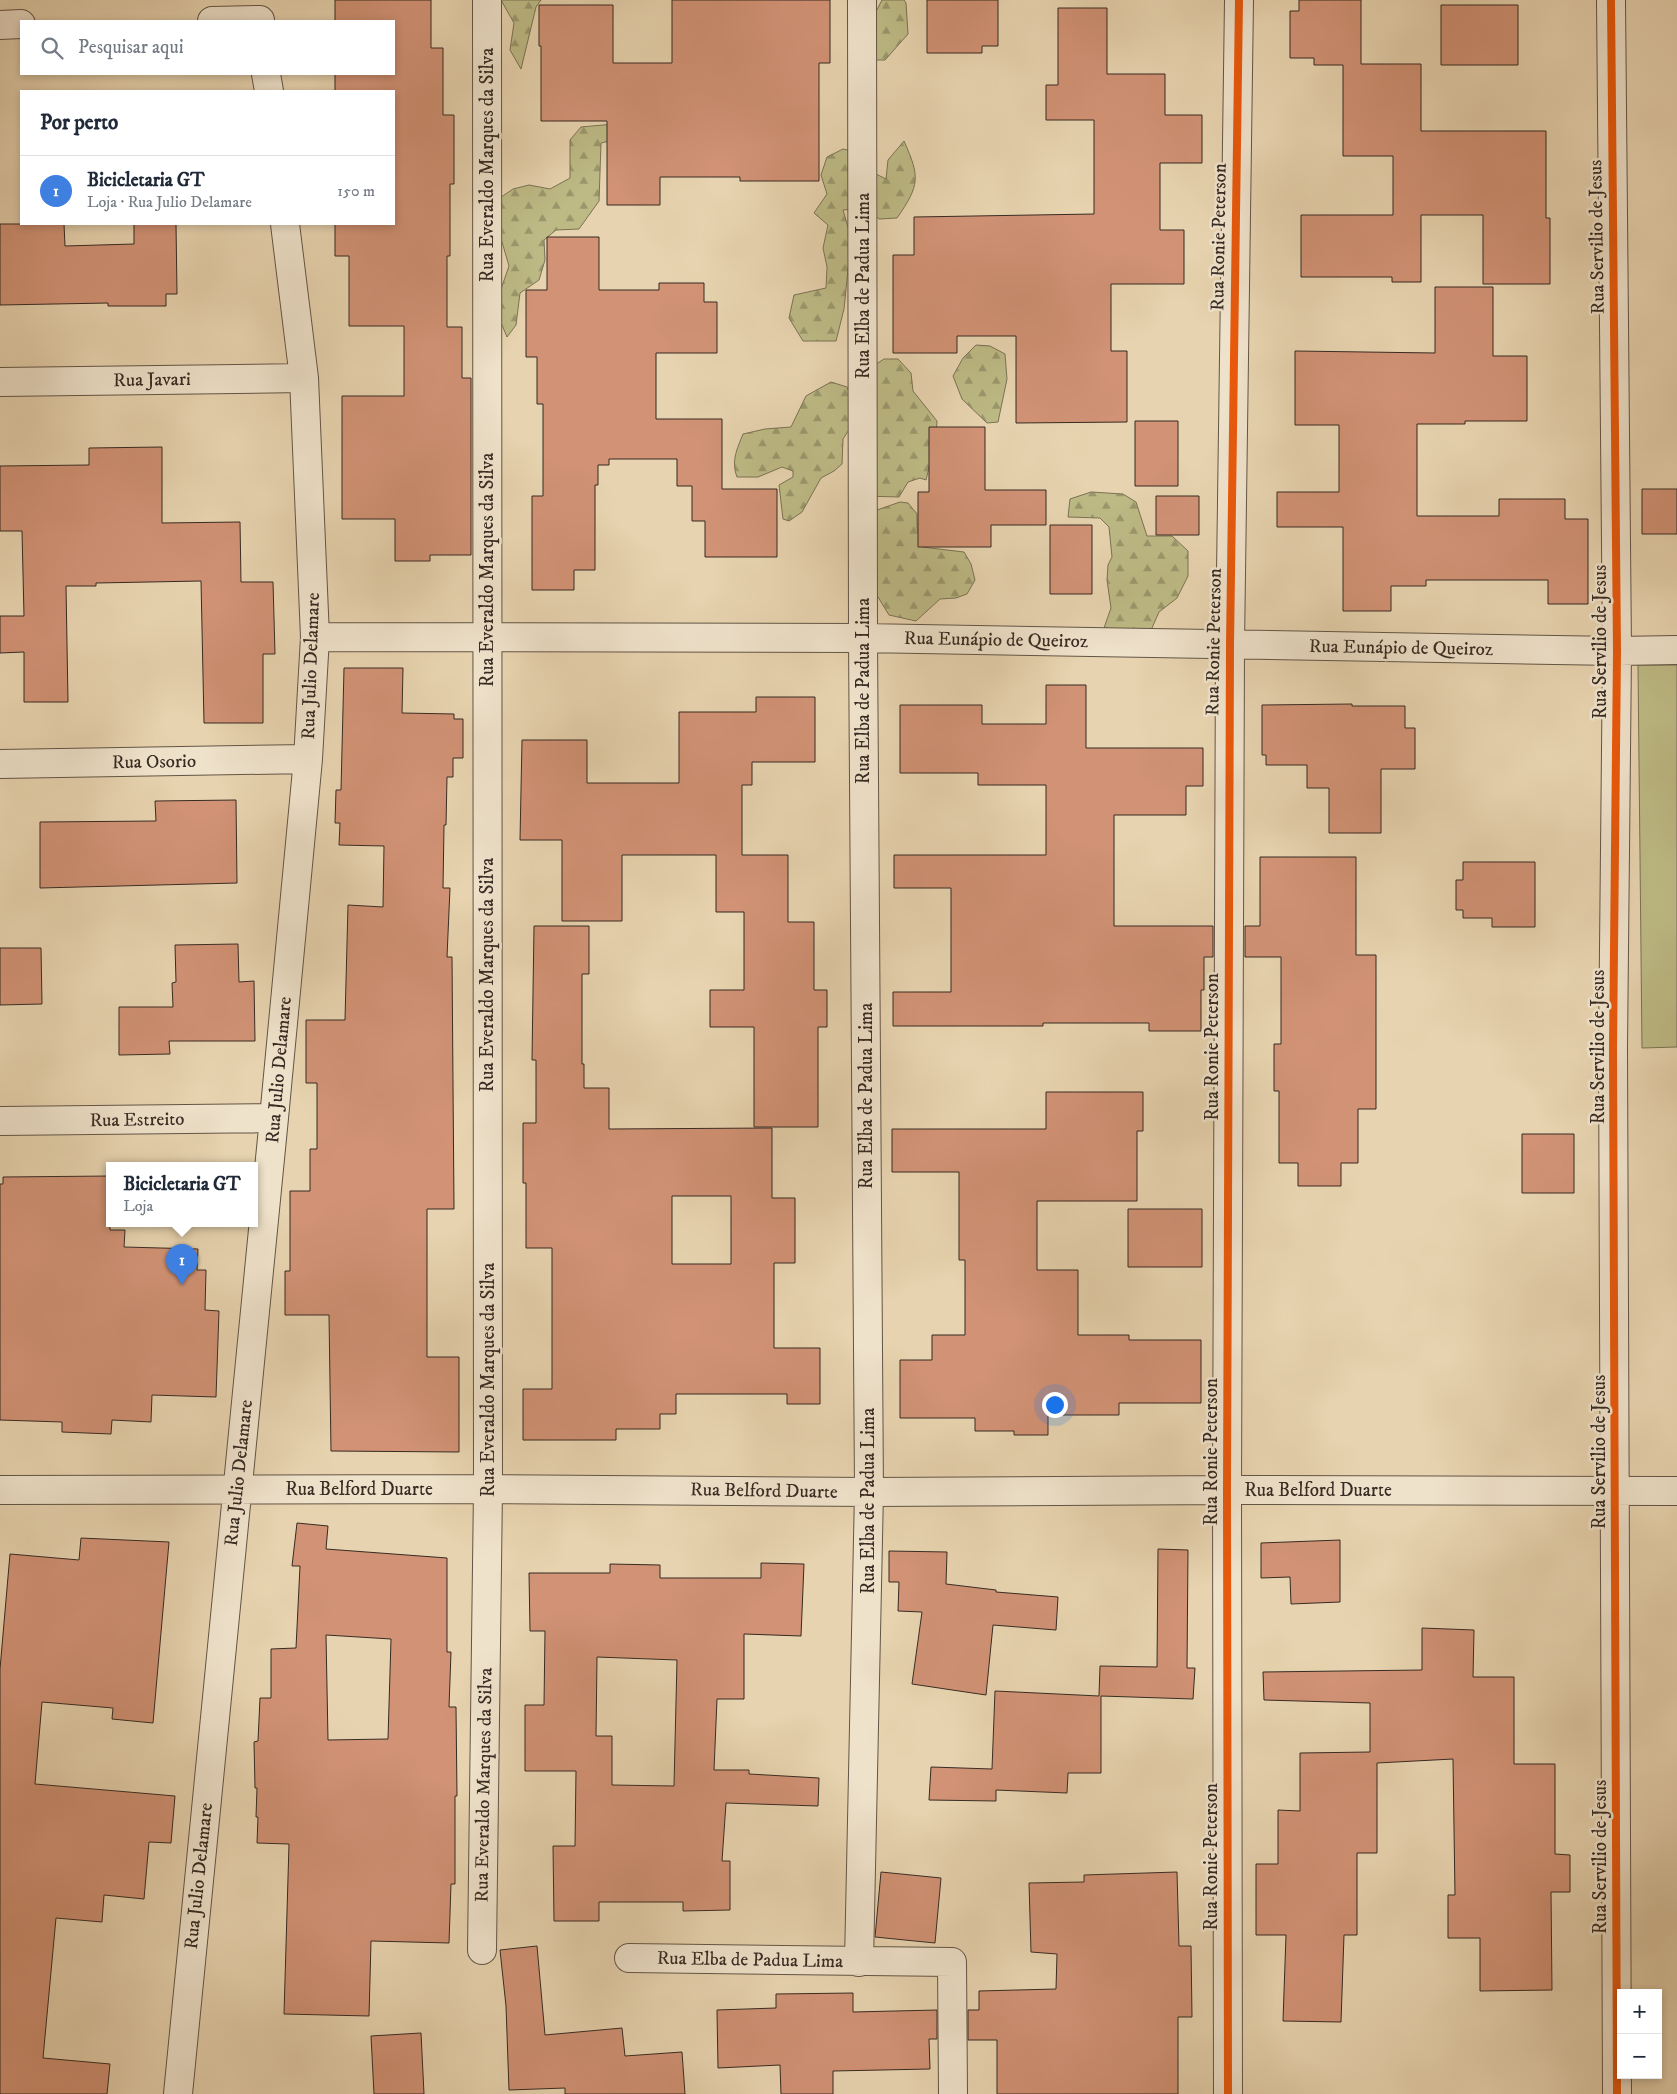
<!DOCTYPE html>
<html lang="pt">
<meta charset="utf-8">
<style>
:root{--surface:#fff;--page:#f2f2f3;--text:#1f2937;--muted:#747a83;--line:#e0e1e3;--accent:#8f2418}
body{margin:0;font-family:"IM FELL DW Pica",serif;background:var(--page);color:var(--text)}
.controls{position:absolute;right:15px;bottom:15px;display:grid;overflow:hidden;border-radius:0px;box-shadow:0 2px 8px #0003}
.controls button{width:45px;height:45px;display:grid;place-items:center;padding:0;border:0;border-bottom:1px solid var(--line);background:var(--surface);color:var(--text);font:25px sans-serif}
.you{position:absolute;left:1054px;top:1404px;width:18px;height:18px;margin:-12px;border:4px solid #fff;border-radius:50%;background:#1a73e8;box-shadow:0 0 0 8px #1a73e833}
.badge{display:grid;place-items:center;width:32px;height:32px;border-radius:50%;background:var(--accent);color:#fff;font-size:16px;font-weight:700}
.pin{position:absolute;translate:-50% -41px;filter:drop-shadow(0 1px 2px #0008)}
.pin::after{content:'';position:absolute;top:26px;width:18px;height:15px;background:inherit;clip-path:polygon(0 0,100% 0,50% 100%)}
.popup{position:absolute;left:106px;top:1162px;width:152px;height:65px;box-sizing:border-box;display:grid;place-content:center;border-radius:0px;background:var(--surface);filter:drop-shadow(0 1px 4px #0005);font-size:16px;white-space:nowrap;color:var(--muted)}
.popup b{font-size:19px;color:var(--text)}
.popup::after{content:'';position:absolute;left:50%;top:100%;margin-left:-10px;border:10px solid transparent;border-top-color:var(--surface)}
.list{margin:0;padding:0;list-style:none}
h2{display:flex;justify-content:space-between;align-items:center;height:65px;margin:0;padding:0 20px;font-size:21px}
h2 small{font-size:16px;font-weight:400;color:var(--muted)}
.list li{display:grid;grid-template-columns:32px 1fr auto;gap:15px;align-items:center;box-sizing:border-box;height:70px;padding:0 20px;border-top:1px solid var(--line)}
.list b{display:block;font-size:19px;white-space:nowrap}
.list p{margin:0;font-size:16px;white-space:nowrap;color:var(--muted)}
.list em{font-size:16px;font-style:normal;color:var(--muted)}
.icon{flex:none;width:28px;height:28px;fill:none;stroke:currentColor;stroke-width:2;stroke-linecap:round;stroke-linejoin:round}
.map{position:relative;flex:none;width:1677px;height:2094px;overflow:hidden}
.search{position:absolute;background:var(--surface);box-shadow:0 2px 8px #0003;left:20px;top:20px;width:375px;height:55px;display:flex;align-items:center;gap:12px;box-sizing:border-box;padding:0 18px;border-radius:0px;color:var(--muted);font-size:19px}
.panel{position:absolute;background:var(--surface);box-shadow:0 2px 8px #0003;left:20px;top:90px;width:375px;height:135px;border-radius:0px}
.map>svg:first-child{display:block}
.forest{fill:url(#forest-firs);stroke:#7a7254}
.pitch{fill:#bdba85;stroke:#7a7254}
.building{fill:#d19275;stroke:#372b23;fill-rule:evenodd}
.lines{fill:none;stroke-linecap:round;stroke-linejoin:round}
.street-casing{stroke:#635546;stroke-width:30}
.street{stroke:#efe2cb;stroke-width:28}
.cycleway-casing{stroke:#efe2cb;stroke-width:11}
.cycleway{stroke:#e8590c;stroke-width:8}
.labels{text-anchor:middle;dominant-baseline:central;stroke-width:5;stroke-linejoin:round;paint-order:stroke}
.street-label{font-size:19px;fill:#372b23;stroke:#efe2cb}
</style>
<div class="map">
<svg width="1677" height="2094" viewBox="0 0 1677 2094">
<defs>
<pattern id="forest-firs" width="22" height="20" patternUnits="userSpaceOnUse" patternTransform="scale(1.25)"><rect width="22" height="20" fill="#bdba85"/><path d="M5 1l3.5 6h-7zM16 11l3.5 6h-7z" fill="#9a976c"/></pattern>
</defs>
<rect width="100%" height="100%" fill="#e7d3af"/>
<filter id="stains"><feTurbulence type="fractalNoise" baseFrequency=".004" numOctaves="4"/><feColorMatrix values="0 0 0 0 .2 0 0 0 0 .09 0 0 0 0 .02 0 0 0 .5 -.17"/></filter>
<radialGradient id="worn" r=".72"><stop offset=".6" stop-color="#630" stop-opacity="0"/><stop offset="1" stop-color="#630" stop-opacity=".3"/></radialGradient>
<!-- forest -->
<path class="forest" d="M 501,0 L 541,0 L 536,7 L 521,69 L 510,50 L 514,23 Z
M 882,0 L 904,0 L 906,3 L 908,34 L 885,60 L 864,60 L 865,33 Z
M 614,124 L 614,140 L 601,143 L 599,201 L 579,229 L 556,230 L 544,240 L 545,260 L 539,280 L 520,293 L 516,325 L 507,337 L 497,313 L 500,292 L 509,266 L 491,204 L 513,189 L 529,185 L 550,189 L 570,178 L 570,140 L 581,127 Z
M 904,141 C 920,177 920,185 897,218 L 879,219 L 868,208 L 843,210 L 850,234 L 850,249 L 844,309 L 836,341 L 803,341 L 789,318 L 794,295 L 826,288 L 827,267 L 823,248 L 828,225 L 814,213 L 827,194 L 821,175 L 827,157 L 843,149 L 861,153 L 868,170 L 886,179 L 888,160 Z
M 976,345 L 990,346 L 1005,354 L 1007,379 L 998,422 L 987,423 L 962,399 L 953,376 L 963,358 Z
M 884,359 L 898,359 L 911,373 L 913,391 L 937,421 L 936,438 L 926,480 L 920,478 L 908,482 L 899,497 L 864,496 L 867,370 Z
M 831,382 L 847,387 L 854,406 L 854,422 L 843,439 L 842,464 L 834,471 L 821,478 L 802,512 L 789,521 L 783,519 L 779,485 L 793,477 L 793,471 L 782,467 L 758,477 L 737,477 C 731,461 737,449 743,434 L 765,429 L 791,427 L 806,396 Z
M 1091,492 L 1123,494 L 1136,502 L 1147,536 L 1172,536 L 1188,551 L 1188,576 L 1177,598 L 1159,612 L 1148,637 L 1127,641 L 1104,628 L 1111,608 L 1107,580 L 1108,565 L 1112,557 L 1109,527 L 1100,518 L 1068,517 L 1070,499 Z
M 900,502 L 908,503 L 917,514 L 917,528 L 922,547 L 964,552 L 971,564 L 975,580 L 967,594 L 956,598 L 940,599 L 916,621 L 889,615 L 878,597 L 863,579 L 863,522 L 877,510 Z"/>
<!-- pitch -->
<path class="pitch" d="M 1638,665 L 1677,665 L 1677,1047 L 1642,1048 Z"/>
<!-- building -->
<path class="building" d="M 335,0 L 431,0 L 431,48 L 443,48 L 443,115 L 454,115 L 454,184 L 450,184 L 450,256 L 447,256 L 447,327 L 462,327 L 462,378 L 471,378 L 471,555 L 430,555 L 430,561 L 395,561 L 395,519 L 342,519 L 342,396 L 404,396 L 404,326 L 349,326 L 349,256 L 335,256 L 335,224 L 394,224 L 394,91 L 335,91 L 335,74 L 394,74 L 394,21 L 335,21 Z
M 672,0 L 830,0 L 830,63 L 819,63 L 819,181 L 740,181 L 740,177 L 660,177 L 660,205 L 607,205 L 607,121 L 541,121 L 541,46 L 539,46 L 539,5 L 613,5 L 613,63 L 672,63 Z
M 927,0 L 998,0 L 998,46 L 982,46 L 982,53 L 927,53 Z
M 1299,0 L 1361,0 L 1361,64 L 1421,64 L 1421,131 L 1546,131 L 1546,218 L 1550,218 L 1550,284 L 1483,284 L 1483,215 L 1421,215 L 1421,282 L 1392,282 L 1392,277 L 1301,277 L 1301,215 L 1393,215 L 1393,156 L 1343,156 L 1343,65 L 1314,65 L 1314,58 L 1290,58 L 1290,11 L 1299,11 Z
M 1441,5 L 1518,5 L 1518,65 L 1441,65 Z
M 1058,8 L 1107,8 L 1107,74 L 1165,74 L 1165,115 L 1202,115 L 1202,163 L 1160,163 L 1160,230 L 1184,230 L 1184,284 L 1111,284 L 1111,351 L 1127,351 L 1127,422 L 1016,423 L 1016,336 L 957,336 L 957,353 L 893,353 L 893,255 L 914,255 L 914,217 L 1094,214 L 1094,120 L 1046,120 L 1046,85 L 1058,85 Z
M 0,224 L 64,224 L 65,246 L 134,244 L 134,224 L 176,224 L 177,294 L 166,294 L 166,306 L 108,306 L 108,303 L 0,305 Z
M 547,237 L 599,237 L 599,290 L 659,290 L 659,283 L 704,283 L 704,302 L 717,302 L 717,353 L 656,353 L 656,419 L 722,419 L 722,489 L 777,489 L 777,557 L 705,557 L 705,521 L 692,521 L 692,486 L 677,486 L 677,459 L 609,459 L 609,465 L 598,465 L 598,485 L 595,485 L 595,570 L 574,570 L 574,590 L 532,590 L 532,496 L 543,496 L 543,404 L 537,404 L 537,357 L 526,357 L 526,290 L 547,290 Z
M 1435,287 L 1493,287 L 1493,356 L 1527,356 L 1527,421 L 1465,421 L 1465,424 L 1417,424 L 1417,516 L 1499,516 L 1499,499 L 1565,499 L 1565,519 L 1588,519 L 1588,604 L 1548,604 L 1548,580 L 1426,580 L 1426,586 L 1391,586 L 1391,611 L 1343,611 L 1343,527 L 1277,527 L 1277,492 L 1339,492 L 1339,425 L 1295,425 L 1295,351 L 1435,353 Z
M 1135,421 L 1178,421 L 1178,486 L 1135,486 Z
M 929,427 L 985,427 L 985,490 L 1046,490 L 1046,525 L 991,525 L 991,547 L 918,547 L 918,492 L 929,492 Z
M 162,447 L 162,523 L 240,522 L 241,582 L 273,582 L 275,654 L 263,654 L 263,723 L 204,723 L 201,581 L 96,583 L 96,586 L 66,586 L 68,702 L 24,702 L 24,652 L 0,653 L 0,616 L 24,616 L 22,531 L 0,531 L 0,466 L 89,465 L 89,448 Z
M 1642,489 L 1677,489 L 1677,534 L 1642,534 Z
M 1156,496 L 1199,496 L 1199,535 L 1156,535 Z
M 1050,525 L 1092,525 L 1092,594 L 1050,594 Z
M 344,668 L 403,668 L 402,713 L 454,714 L 454,719 L 463,719 L 463,758 L 453,758 L 453,777 L 447,777 L 446,825 L 444,825 L 443,888 L 450,888 L 447,957 L 452,957 L 454,1209 L 427,1209 L 427,1357 L 459,1357 L 459,1452 L 331,1451 L 329,1315 L 285,1315 L 285,1271 L 290,1271 L 290,1191 L 310,1191 L 310,1149 L 317,1149 L 317,1083 L 306,1083 L 306,1020 L 345,1020 L 348,905 L 383,907 L 384,846 L 339,845 L 340,823 L 335,823 L 336,790 L 341,790 Z
M 1046,685 L 1086,685 L 1086,748 L 1203,748 L 1203,786 L 1186,786 L 1186,815 L 1114,815 L 1114,926 L 1213,926 L 1213,957 L 1204,957 L 1204,990 L 1201,990 L 1201,1031 L 1149,1031 L 1149,1023 L 1043,1023 L 1043,1026 L 893,1026 L 893,992 L 951,992 L 951,888 L 894,888 L 894,855 L 1046,855 L 1046,785 L 978,785 L 978,773 L 900,773 L 900,705 L 982,705 L 982,724 L 1046,724 Z
M 756,697 L 815,697 L 815,762 L 752,762 L 752,785 L 742,785 L 742,855 L 788,855 L 788,922 L 814,922 L 814,990 L 827,990 L 827,1027 L 818,1027 L 818,1127 L 754,1127 L 754,1027 L 710,1027 L 710,990 L 744,990 L 744,912 L 716,912 L 716,855 L 622,855 L 622,921 L 562,921 L 562,840 L 520,840 L 522,740 L 587,740 L 587,783 L 679,783 L 679,712 L 756,712 Z
M 1352,704 L 1352,706 L 1405,706 L 1405,728 L 1415,728 L 1415,769 L 1381,769 L 1381,833 L 1329,833 L 1329,788 L 1307,788 L 1307,765 L 1266,765 L 1266,755 L 1262,755 L 1262,705 Z
M 236,800 L 237,883 L 40,888 L 40,822 L 156,821 L 155,801 Z
M 1260,857 L 1356,857 L 1356,955 L 1376,955 L 1376,1109 L 1358,1109 L 1358,1163 L 1341,1163 L 1341,1186 L 1298,1186 L 1298,1163 L 1279,1163 L 1279,1091 L 1274,1091 L 1274,1044 L 1281,1044 L 1281,957 L 1245,957 L 1245,926 L 1260,926 Z
M 1463,862 L 1535,862 L 1535,927 L 1492,927 L 1492,918 L 1463,918 L 1463,910 L 1456,910 L 1456,880 L 1463,880 Z
M 534,926 L 589,926 L 589,974 L 582,974 L 582,1064 L 584,1064 L 584,1088 L 609,1088 L 609,1129 L 772,1128 L 772,1198 L 795,1198 L 795,1263 L 774,1263 L 774,1348 L 820,1348 L 820,1404 L 787,1404 L 787,1394 L 676,1394 L 676,1414 L 660,1414 L 660,1429 L 616,1429 L 616,1440 L 523,1440 L 523,1389 L 552,1389 L 552,1248 L 526,1248 L 526,1183 L 523,1183 L 523,1123 L 536,1123 L 536,1060 L 532,1060 ZM 672,1196 L 731,1196 L 731,1264 L 672,1264 Z
M 238,944 L 239,982 L 254,981 L 255,1041 L 169,1041 L 170,1054 L 119,1055 L 119,1007 L 173,1007 L 172,983 L 176,982 L 175,945 Z
M 0,948 L 41,948 L 42,1004 L 0,1005 Z
M 1046,1092 L 1143,1092 L 1143,1131 L 1137,1131 L 1137,1201 L 1037,1201 L 1037,1270 L 1078,1270 L 1078,1335 L 1129,1335 L 1129,1340 L 1201,1340 L 1201,1403 L 1119,1403 L 1119,1415 L 1048,1415 L 1048,1435 L 1014,1435 L 1014,1431 L 975,1431 L 975,1418 L 900,1418 L 900,1360 L 932,1360 L 932,1335 L 965,1335 L 965,1260 L 959,1260 L 959,1172 L 892,1172 L 892,1129 L 1046,1129 Z
M 1522,1134 L 1574,1134 L 1574,1193 L 1522,1193 Z
M 110,1176 L 110,1230 L 125,1230 L 124,1247 L 198,1249 L 197,1270 L 206,1270 L 205,1310 L 219,1311 L 216,1397 L 152,1395 L 151,1422 L 112,1420 L 111,1434 L 62,1432 L 62,1422 L 0,1420 L 0,1184 L 3,1184 L 3,1177 Z
M 1128,1209 L 1202,1209 L 1202,1267 L 1128,1267 Z
M 297,1523 L 328,1526 L 326,1549 L 447,1558 L 447,1652 L 451,1652 L 449,1707 L 456,1707 L 457,1796 L 455,1796 L 455,1884 L 451,1884 L 449,1943 L 371,1941 L 369,2016 L 284,2014 L 289,1844 L 257,1843 L 258,1817 L 256,1817 L 257,1788 L 255,1788 L 254,1742 L 258,1741 L 260,1698 L 271,1698 L 271,1649 L 296,1648 L 300,1566 L 292,1566 ZM 326,1635 L 391,1639 L 388,1739 L 328,1740 Z
M 81,1538 L 169,1542 L 153,1723 L 112,1719 L 113,1708 L 42,1702 L 35,1784 L 175,1796 L 171,1843 L 149,1842 L 144,1899 L 104,1895 L 102,1922 L 56,1918 L 43,2058 L 110,2064 L 107,2094 L 0,2094 L 0,1669 L 10,1554 L 79,1560 Z
M 1340,1540 L 1340,1602 L 1291,1604 L 1290,1577 L 1261,1578 L 1261,1543 Z
M 1158,1549 L 1188,1550 L 1187,1668 L 1195,1668 L 1193,1699 L 1101,1696 L 1101,1773 L 1068,1773 L 1067,1793 L 996,1790 L 996,1801 L 929,1800 L 931,1767 L 992,1769 L 995,1691 L 1099,1696 L 1100,1666 L 1157,1667 Z
M 889,1551 L 947,1552 L 946,1584 L 996,1590 L 996,1592 L 1058,1597 L 1056,1630 L 993,1625 L 986,1695 L 912,1684 L 922,1612 L 898,1611 L 899,1582 L 889,1582 Z
M 761,1563 L 804,1564 L 801,1636 L 744,1634 L 744,1699 L 717,1699 L 714,1770 L 749,1770 L 749,1774 L 819,1778 L 818,1806 L 726,1803 L 722,1861 L 730,1861 L 730,1910 L 683,1911 L 683,1902 L 599,1902 L 599,1921 L 554,1921 L 553,1846 L 575,1846 L 576,1771 L 525,1771 L 525,1705 L 544,1705 L 545,1631 L 530,1631 L 529,1573 L 610,1573 L 610,1564 L 660,1565 L 660,1578 L 761,1578 ZM 597,1657 L 677,1660 L 674,1786 L 612,1785 L 612,1736 L 596,1736 Z
M 1422,1628 L 1474,1630 L 1473,1677 L 1514,1677 L 1514,1764 L 1555,1764 L 1555,1854 L 1570,1855 L 1570,1892 L 1551,1892 L 1552,1990 L 1480,1991 L 1480,1938 L 1448,1938 L 1448,1895 L 1455,1895 L 1453,1759 L 1377,1763 L 1377,1853 L 1357,1853 L 1357,1935 L 1344,1935 L 1341,2022 L 1283,2021 L 1286,1935 L 1256,1935 L 1256,1864 L 1278,1864 L 1278,1810 L 1300,1811 L 1300,1753 L 1370,1752 L 1370,1703 L 1264,1700 L 1263,1672 L 1422,1670 Z
M 881,1872 L 941,1878 L 935,1943 L 875,1937 Z
M 1177,1872 L 1179,1946 L 1191,1946 L 1192,2017 L 1178,2017 L 1178,2094 L 997,2094 L 997,2040 L 968,2040 L 968,2010 L 979,2010 L 979,1991 L 1056,1989 L 1057,1954 L 1031,1952 L 1029,1883 L 1084,1882 L 1084,1875 Z
M 537,1946 L 545,2035 L 622,2028 L 625,2056 L 682,2052 L 685,2094 L 565,2094 L 565,2088 L 509,2090 L 506,2006 L 500,1950 Z
M 853,1993 L 853,2012 L 937,2010 L 937,2039 L 929,2039 L 930,2069 L 833,2071 L 833,2094 L 781,2094 L 780,2065 L 718,2068 L 717,2010 L 776,2008 L 776,1994 Z
M 421,2033 L 424,2094 L 374,2094 L 371,2036 Z"/>
<g class="lines">
<defs>
<path id="street" d="M 1611,0 L 1617,651 L 1613,1048 L 1617,2094
M 212,21 L 260,20
M 0,25 L 21,24
M 266,74 L 269,91
M 0,382 L 304,378
M 315,637 L 863,638 L 1617,651 L 1677,650
M 0,764 L 308,759
M 0,1121 L 274,1118
M 0,1490 L 488,1489 L 869,1492 L 1227,1490 L 1677,1491
M 482,1950 L 488,1489 L 487,0
M 629,1958 L 952,1962 L 953,2094
M 859,1962 L 869,1492 L 863,638 L 862,0
M 178,2094 L 274,1118 L 308,759 L 315,637 L 304,378 L 285,224
M 1228,2094 L 1227,1490 L 1230,645 L 1239,0"/>
</defs>
<!-- street casing -->
<use href="#street" class="street-casing"/>
<!-- street -->
<use href="#street" class="street"/>
<defs>
<path id="cycleway" d="M 1611,0 L 1617,651 L 1613,1048 L 1617,2094
M 1228,2094 L 1227,1490 L 1230,645 L 1239,0"/>
</defs>
<!-- cycleway casing -->
<use href="#cycleway" class="cycleway-casing"/>
<!-- cycleway -->
<use href="#cycleway" class="cycleway"/>
</g>
<g class="labels">
<!-- street labels -->
<g class="street-label">
<text transform="translate(487 165) rotate(-90)">Rua Everaldo Marques da Silva</text>
<text transform="translate(1219 237) rotate(-89)">Rua Ronie Peterson</text>
<text transform="translate(1597 237) rotate(-91)">Rua Servilio de Jesus</text>
<text transform="translate(863 286) rotate(-90)">Rua Elba de Padua Lima</text>
<text transform="translate(152 380) rotate(-1)">Rua Javari</text>
<text transform="translate(487 570) rotate(-90)">Rua Everaldo Marques da Silva</text>
<text transform="translate(996 640) rotate(1)">Rua Eunápio de Queiroz</text>
<text transform="translate(1214 642) rotate(-89)">Rua Ronie Peterson</text>
<text transform="translate(1600 642) rotate(-90)">Rua Servilio de Jesus</text>
<text transform="translate(1401 648) rotate(1)">Rua Eunápio de Queiroz</text>
<text transform="translate(311 666) rotate(-88)">Rua Julio Delamare</text>
<text transform="translate(863 691) rotate(-90)">Rua Elba de Padua Lima</text>
<text transform="translate(154 762) rotate(-1)">Rua Osorio</text>
<text transform="translate(487 975) rotate(-90)">Rua Everaldo Marques da Silva</text>
<text transform="translate(1212 1047) rotate(-90)">Rua Ronie Peterson</text>
<text transform="translate(1598 1047) rotate(-90)">Rua Servilio de Jesus</text>
<text transform="translate(279 1070) rotate(-85)">Rua Julio Delamare</text>
<text transform="translate(866 1096) rotate(-90)">Rua Elba de Padua Lima</text>
<text transform="translate(137 1120) rotate(-1)">Rua Estreito</text>
<text transform="translate(488 1380) rotate(-90)">Rua Everaldo Marques da Silva</text>
<text transform="translate(1211 1452) rotate(-90)">Rua Ronie Peterson</text>
<text transform="translate(1599 1452) rotate(-90)">Rua Servilio de Jesus</text>
<text transform="translate(239 1473) rotate(-84)">Rua Julio Delamare</text>
<text x="359" y="1489">Rua Belford Duarte</text>
<text x="1318" y="1490">Rua Belford Duarte</text>
<text transform="translate(764 1491) rotate(1)">Rua Belford Duarte</text>
<text transform="translate(868 1501) rotate(-90)">Rua Elba de Padua Lima</text>
<text transform="translate(484 1785) rotate(-89)">Rua Everaldo Marques da Silva</text>
<text transform="translate(1211 1857) rotate(-90)">Rua Ronie Peterson</text>
<text transform="translate(1600 1857) rotate(-90)">Rua Servilio de Jesus</text>
<text transform="translate(199 1876) rotate(-84)">Rua Julio Delamare</text>
<text transform="translate(750 1960) rotate(1)">Rua Elba de Padua Lima</text>
</g>
</g>
<rect width="100%" height="100%" filter="url(#stains)"/>
<rect width="100%" height="100%" fill="url(#worn)"/>
</svg>
<div class="controls">
<button>+</button>
<button>−</button>
</div>
<div class="you"></div>
<div class="pin badge" style="left:182px;top:1285px;background:#3f7fe0">1</div>
<div class="popup"><b>Bicicletaria GT</b>Loja</div>
<div class="search"><svg class="icon" aria-label="search" viewBox="0 0 24 24"><circle cx="10" cy="10" r="6"/><path d="M15 15l6 6"/></svg>Pesquisar aqui</div>
<section class="panel">
<h2>Por perto<small></small></h2>
<ul class="list">
<li><span class="badge" style="background:#3f7fe0">1</span><div><b>Bicicletaria GT</b><p>Loja · Rua Julio Delamare</p></div><em>150 m</em></li>
</ul>
</section>
</div>
